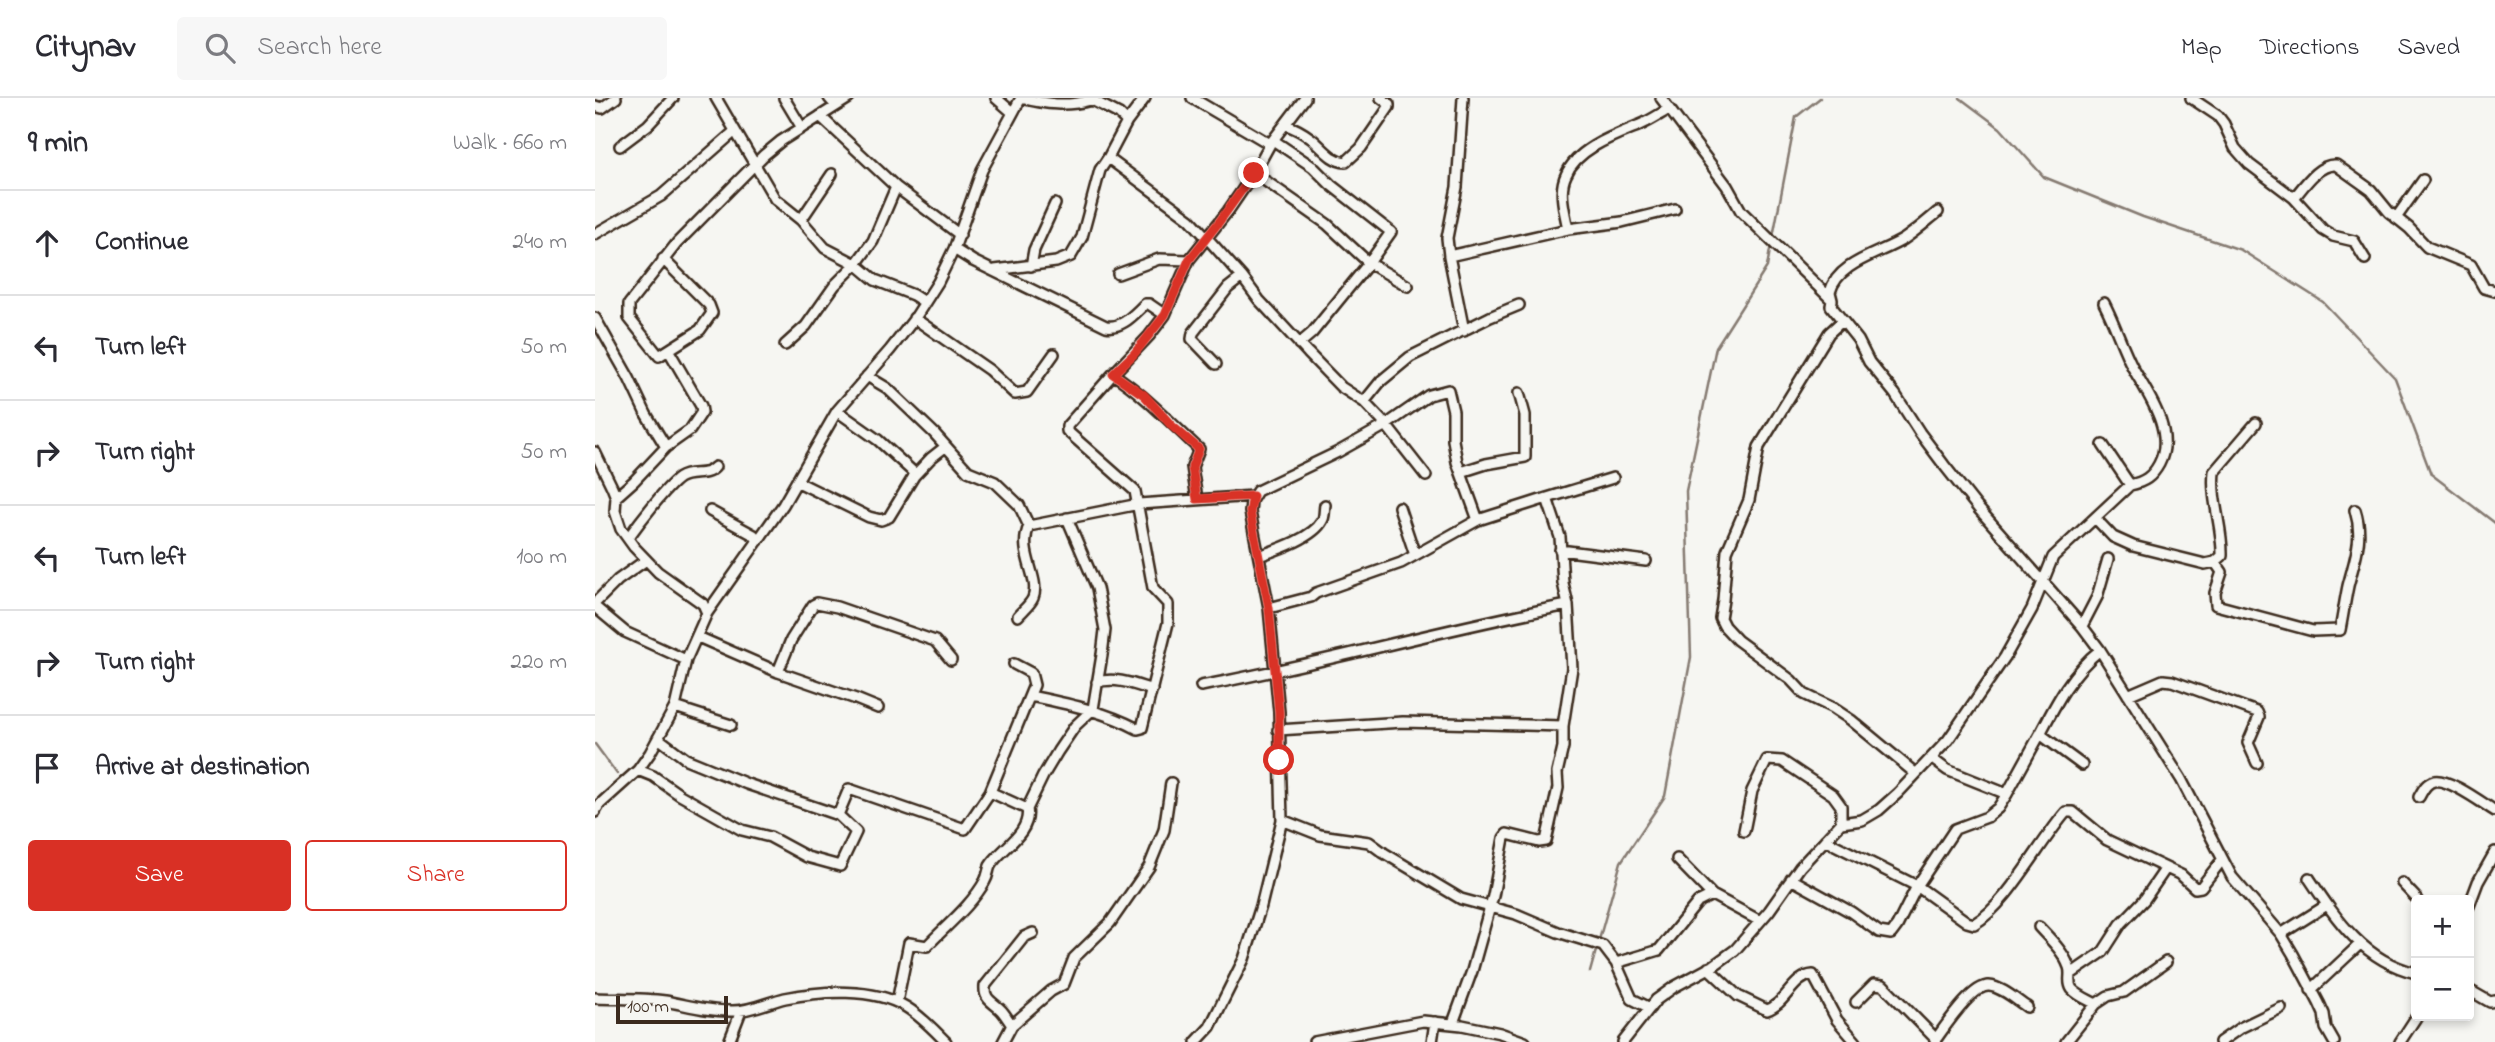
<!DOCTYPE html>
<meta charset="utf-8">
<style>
:root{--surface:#fff;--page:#f7f7f7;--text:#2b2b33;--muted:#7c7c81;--line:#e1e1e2;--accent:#d93025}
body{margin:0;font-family:"Indie Flower",sans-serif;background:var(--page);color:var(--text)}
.controls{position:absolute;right:21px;bottom:21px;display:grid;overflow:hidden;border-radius:7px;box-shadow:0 4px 10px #0003}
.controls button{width:63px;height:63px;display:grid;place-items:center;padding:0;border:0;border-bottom:2px solid var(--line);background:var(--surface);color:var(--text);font:35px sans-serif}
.scale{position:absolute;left:21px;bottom:18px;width:112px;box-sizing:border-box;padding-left:7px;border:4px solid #3b2a1e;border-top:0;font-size:19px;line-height:24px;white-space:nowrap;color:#3b2a1e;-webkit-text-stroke:5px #f6f6f2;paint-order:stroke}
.stop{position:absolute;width:21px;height:21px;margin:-16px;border:5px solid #d93025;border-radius:50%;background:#fff}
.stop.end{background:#d93025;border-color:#fff;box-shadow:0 2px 7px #0008}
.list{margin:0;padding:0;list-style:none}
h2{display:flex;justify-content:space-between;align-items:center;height:91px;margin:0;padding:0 28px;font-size:30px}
h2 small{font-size:23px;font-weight:400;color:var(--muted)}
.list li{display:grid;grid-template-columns:46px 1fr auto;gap:21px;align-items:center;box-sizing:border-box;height:105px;padding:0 28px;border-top:2px solid var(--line)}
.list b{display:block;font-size:26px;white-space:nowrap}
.list em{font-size:23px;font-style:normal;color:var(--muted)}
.actions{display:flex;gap:14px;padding:21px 28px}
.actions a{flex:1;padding:16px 0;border:2px solid var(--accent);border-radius:7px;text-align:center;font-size:24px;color:var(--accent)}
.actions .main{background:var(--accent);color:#fff}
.icon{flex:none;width:38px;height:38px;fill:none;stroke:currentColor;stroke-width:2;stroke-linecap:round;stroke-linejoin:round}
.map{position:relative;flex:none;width:1900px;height:944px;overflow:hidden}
header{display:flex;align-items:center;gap:42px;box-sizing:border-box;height:98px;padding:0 35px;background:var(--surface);border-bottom:2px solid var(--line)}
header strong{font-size:33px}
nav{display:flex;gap:38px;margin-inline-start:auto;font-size:24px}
.search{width:490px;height:63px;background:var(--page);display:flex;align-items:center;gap:18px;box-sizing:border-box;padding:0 24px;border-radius:7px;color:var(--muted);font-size:26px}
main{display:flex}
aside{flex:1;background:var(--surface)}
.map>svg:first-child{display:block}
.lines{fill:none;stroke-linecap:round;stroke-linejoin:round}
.stream{stroke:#857a71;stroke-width:2.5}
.minor-casing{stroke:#3b2a1e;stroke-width:14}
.minor{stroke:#f6f6f2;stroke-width:9}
.route{stroke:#d93025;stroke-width:9}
</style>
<header>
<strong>Citynav</strong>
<div class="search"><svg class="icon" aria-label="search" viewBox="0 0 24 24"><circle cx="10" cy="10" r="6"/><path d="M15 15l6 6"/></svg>Search here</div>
<nav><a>Map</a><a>Directions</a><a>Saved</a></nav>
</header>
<main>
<aside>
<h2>9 min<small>Walk · 660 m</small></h2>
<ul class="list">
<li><svg class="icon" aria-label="ahead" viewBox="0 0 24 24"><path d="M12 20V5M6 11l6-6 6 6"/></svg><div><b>Continue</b></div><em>240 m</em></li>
<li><svg class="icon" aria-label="left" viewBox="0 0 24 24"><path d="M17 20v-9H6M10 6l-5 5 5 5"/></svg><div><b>Turn left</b></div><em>50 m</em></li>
<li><svg class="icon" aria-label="right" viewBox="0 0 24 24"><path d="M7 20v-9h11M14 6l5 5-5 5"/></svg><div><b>Turn right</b></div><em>50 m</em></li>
<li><svg class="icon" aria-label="left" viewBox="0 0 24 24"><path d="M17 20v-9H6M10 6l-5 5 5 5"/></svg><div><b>Turn left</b></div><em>100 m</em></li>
<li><svg class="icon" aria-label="right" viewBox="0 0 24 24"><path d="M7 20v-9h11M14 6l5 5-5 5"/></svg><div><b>Turn right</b></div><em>220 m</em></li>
<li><svg class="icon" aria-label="arrive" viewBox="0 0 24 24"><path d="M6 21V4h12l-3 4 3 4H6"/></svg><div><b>Arrive at destination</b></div></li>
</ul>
<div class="actions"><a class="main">Save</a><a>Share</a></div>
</aside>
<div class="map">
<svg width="1900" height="944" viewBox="0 0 1900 944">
<rect width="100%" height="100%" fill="#f6f6f2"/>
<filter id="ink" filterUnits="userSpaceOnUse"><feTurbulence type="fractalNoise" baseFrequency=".0143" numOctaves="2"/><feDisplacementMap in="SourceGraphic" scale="14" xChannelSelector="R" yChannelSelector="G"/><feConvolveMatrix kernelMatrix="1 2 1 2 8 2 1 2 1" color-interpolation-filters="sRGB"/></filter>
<g filter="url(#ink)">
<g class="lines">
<!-- stream -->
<path class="stream" d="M 1365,0 L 1405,30 L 1449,79 L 1548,119 L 1646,152 L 1728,204 L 1800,280 L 1836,376 L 1900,425
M 1178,139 L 1201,19 L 1225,0
M 0,646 L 22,676
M 995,874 L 1026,764 L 1070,698 L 1096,559 L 1091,393 L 1121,249 L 1172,169 L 1176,146"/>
<defs>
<path id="minor" d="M 121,0 L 180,101 L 206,122 L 230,150 L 261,166 L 280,182 L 318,197 L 329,204
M 189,0 L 207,30
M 234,0 L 241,8
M 401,0 L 417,14
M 426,0 C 451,6 471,9 496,2
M 493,0 L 524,16 L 532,24
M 550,0 L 532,24 L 513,60 L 595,121 L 647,179 L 664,202 L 713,255 L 746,289 L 769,304 L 791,327 L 831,378
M 597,0 L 675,46
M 868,0 L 862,89 L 852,140 L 854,158 L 973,131 L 1027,124 L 1080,111
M 1066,0 L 1132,88 L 1146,113 L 1236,201
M 1596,0 L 1623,18 L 1629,26 L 1640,50 L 1654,66 L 1699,100 L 1728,132 L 1738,138 L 1759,143 L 1770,161
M 0,8 L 7,10 L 21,0
M 225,18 L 301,89
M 691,27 C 701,30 709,35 717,41 C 728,50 736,63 751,64 L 766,50 L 794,9 L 794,6 L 786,0
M 678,42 L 718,69 L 736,87 L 796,134 L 774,165 L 813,188
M 25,48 L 53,27 L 78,0
M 659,75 L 732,126 L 774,165 L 717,235 L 704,246
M 1699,100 C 1709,88 1724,65 1741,67 L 1776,92 L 1794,114 L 1814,130 L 1832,149 L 1876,167 L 1889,190 L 1900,193
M 1343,114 C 1332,123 1321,133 1309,141 C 1285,156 1243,164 1235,194 L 1237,202 L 1236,208 L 1263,242 L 1274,264 L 1300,296 L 1325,335 L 1349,367 L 1383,410 L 1487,528 L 1505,552 L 1586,681 L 1637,779 L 1686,836 L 1698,856 L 1724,905 L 1729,916 L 1731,930 L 1739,944
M 1801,120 L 1828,82
M 206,122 L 237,76
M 973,131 C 970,115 963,93 971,77 C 982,50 1021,37 1045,27 C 1055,23 1065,16 1074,11
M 0,136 L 66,98 L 140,33
M 359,151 L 378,163 L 511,228 C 527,231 539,216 550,206 L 554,206 L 570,217
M 854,158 L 869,233
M 68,161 L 114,207 L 117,215 L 105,232 L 64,258 L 34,220 L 34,206 L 82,145 L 169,57 L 186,43 L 254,0
M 436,168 L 439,152 L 460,106
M 400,172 L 461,164 L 476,158 L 487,139 L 505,72 L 513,60
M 523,176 L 564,161 L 594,162
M 0,220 L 34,280 L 51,316 L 71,349 L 39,383 L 21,399
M 319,220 L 394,272 L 420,296 L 432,294 L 459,256
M 1247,223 L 1234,235 L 1164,349 L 1154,402 L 1132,453 L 1128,502 L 1125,520 L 1129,528 L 1142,542 L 1196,582 L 1209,596 L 1238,610 L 1256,622 L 1320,675
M 190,247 L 211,228 L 240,187 L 261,166 L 278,143 L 301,89 L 365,137
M 621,266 L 597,241 L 598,235 L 633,190 L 647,179
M 518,276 C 550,297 576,325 604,351 L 597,369 L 602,401
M 272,278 L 292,290 L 339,335 L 373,373 L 400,384 L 424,407 L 434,428 L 544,406 L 658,398
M 769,304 L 786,283 L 815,259 L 895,219 L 924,207
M 1508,347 L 1535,387
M 71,349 L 95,332 L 107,314 L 106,308 L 74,253
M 0,354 L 17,389 L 21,399 L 20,413 L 26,431 L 39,449 L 63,474 L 108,506 L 112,515
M 866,374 L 891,366 L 930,359 L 930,317 L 924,295
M 319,378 L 336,360 L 350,349
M 203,384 L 274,419 L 286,422 L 294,419 L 319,378 L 317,373 L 283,342 L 242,313
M 952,400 L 1018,380
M 804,409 L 820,457
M 115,413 L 159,437 L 163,443
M 1501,421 L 1518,439 L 1538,448 L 1610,466 L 1620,464 L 1627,458 C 1628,430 1616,403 1619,374 L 1661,325
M 33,440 C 43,426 71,389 84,380 C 96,372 110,380 120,369
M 965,452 L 1051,463
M 664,458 C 681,452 718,440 727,423 C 730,419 729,411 730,407
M 1620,464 L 1627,474 L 1620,495 L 1621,507 L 1718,533 L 1745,532 C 1748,517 1750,502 1753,488 C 1760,460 1769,440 1760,412
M 0,505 L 23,482 L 51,462
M 0,509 L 30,534 L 91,562
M 674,510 L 716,499 L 721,495 L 806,465 L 883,422 L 952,400 L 965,439 L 968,485 L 973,507 L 977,570 L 968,628 L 808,624 L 683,632
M 423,518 C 428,512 435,507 438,500 C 446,480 422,455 434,428
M 1487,528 L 1502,499 L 1513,461
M 103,539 L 183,574 L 261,601 L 283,610
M 183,574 L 196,542 L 218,507 L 222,505 L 242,509 L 340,543 L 356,562
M 502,584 C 522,579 538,586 557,592
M 606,588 C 730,565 850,530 973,507
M 1533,597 L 1568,582 L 1577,583 L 1662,614 L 1664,619 L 1653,645 L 1662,665
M 435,598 C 473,606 509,613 543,631 L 547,630 L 573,525 L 573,506 L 558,490 L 540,393 L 472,333 L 472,328 L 518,276 L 554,238 L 570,217 L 594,162 L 633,113 L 659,75 L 675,46 L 710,0
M 80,609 L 136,627
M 1445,636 C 1461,605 1477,574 1505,552
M 1336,660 L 1352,672 L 1412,696 L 1445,636 L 1487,667
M 43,672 L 58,678 L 85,697 L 147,732 L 175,739 L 212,759 L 245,768 L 261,734 L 243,717 L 152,686 L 91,661 L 63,640
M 1824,699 C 1828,692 1831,685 1839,683 C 1854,680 1887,705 1900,713
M 432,711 L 448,678 L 463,653 L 480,628 L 498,611 L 507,557 L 510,532 L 502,490 L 472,420
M 0,714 L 4,707 L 43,672 L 55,655 L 80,609 L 91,562 L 112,515 L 188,407 L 242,313 L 295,252 L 320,220 L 343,184 L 359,151 L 387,72 L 426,0
M 243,717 L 254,691 L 370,731 L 395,694
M 687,722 L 725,737 L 774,744 L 789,755 L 866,801 L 921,816 L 963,834 L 1008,848 L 1021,865 L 1037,901 L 1055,910
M 1149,733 L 1157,693 L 1172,662 L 1187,663 L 1238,697 L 1246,708 L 1246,725
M 1230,742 L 1322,788 L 1372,824 L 1379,826 C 1413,806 1444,745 1471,714 L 1478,714 L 1512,742 L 1571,770
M 1082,761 L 1117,797
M 1714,780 C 1742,822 1769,863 1821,875
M 1196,781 L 1256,814 L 1284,834 L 1296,836 L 1302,828 L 1322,788 L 1360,731 L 1392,719 L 1403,710 L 1412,696
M 1807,785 L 1823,802
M 1874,808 L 1883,784 L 1900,754
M 1444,829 C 1455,841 1468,853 1474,869 C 1477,877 1472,884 1477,891 C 1483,898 1494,902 1501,906
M 1686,836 L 1732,807
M 1021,865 L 1064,852 L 1103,804 L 1117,797 L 1165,823
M 1113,870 L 1143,898 L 1172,912 C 1191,906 1198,878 1218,877 L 1242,922 L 1261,944
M 1476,876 L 1508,854 L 1526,826 L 1549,802 L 1571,770 L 1586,777 L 1600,790 L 1606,789 L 1627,762
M 1716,892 L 1765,846
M 1874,892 L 1895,904 L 1900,903
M 0,900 C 23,901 47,900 70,903 C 92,907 115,914 138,913 C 156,913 173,904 190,900 C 226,893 278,889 311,909 C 326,918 338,931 351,944
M 302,904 L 314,845 L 332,848 C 351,828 377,807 390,783 C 393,778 393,773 395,768 C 404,752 437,735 432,711 L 395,694 L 439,587 L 436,575 L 419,566
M 1261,904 L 1279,886 L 1288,887 L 1341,941 L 1340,944
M 858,925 L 877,873 L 898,798 L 909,740 L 912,736 L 944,744 L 951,743 L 963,690 L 962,675 L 968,649 L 968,628
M 417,927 C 413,922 410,916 406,912 C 397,903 389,902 390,888 L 429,839 L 438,835
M 1341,941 C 1350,929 1377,887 1394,888 C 1407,889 1421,902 1432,909
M 134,944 L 146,913
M 408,944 L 417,927 L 456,893 L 469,886 L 479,860 L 515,825 L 554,769 L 569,732 L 576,685
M 601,944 L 615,929 L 649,861 L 666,808 L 687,722 L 684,614 L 674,510 L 655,414 L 656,403 L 662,393 L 743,354 L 791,327 L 834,297 L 853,292 L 858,313 L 858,342 L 862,364 L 883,422
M 719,944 L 828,923 L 867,927 L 905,935 L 930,944
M 837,944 L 840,924
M 1028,944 L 1061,902 L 1079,889 L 1118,868 L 1140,852 L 1174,813 L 1205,769 L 1246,725 L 1267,722 L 1284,712 L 1303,695 L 1353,642 L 1410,559 L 1437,511 L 1458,459 L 1535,387 C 1549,384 1557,379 1564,366 C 1581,334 1553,297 1538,270 C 1527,249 1520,226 1509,205
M 1471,944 L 1501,906 L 1513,898 L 1529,894 L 1571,864
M 1625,944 L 1645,930 L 1686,910
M 1805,944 L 1822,918"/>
</defs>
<!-- minor casing -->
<use href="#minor" class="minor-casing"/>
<!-- minor -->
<use href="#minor" class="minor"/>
</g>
</g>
<g class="lines" filter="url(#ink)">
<!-- route -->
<path class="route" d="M 659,75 L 624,124 L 594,162 L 570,217 L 539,256 L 518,276 L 549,297 L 577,328 L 604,351 L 597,369 L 602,401 L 658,398 L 655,414 L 674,510 L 684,614 L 684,662"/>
</g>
</svg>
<div class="controls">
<button>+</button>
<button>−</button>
</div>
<div class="scale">100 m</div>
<div class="stop" style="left:684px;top:662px"></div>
<div class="stop end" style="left:659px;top:75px"></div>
</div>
</main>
